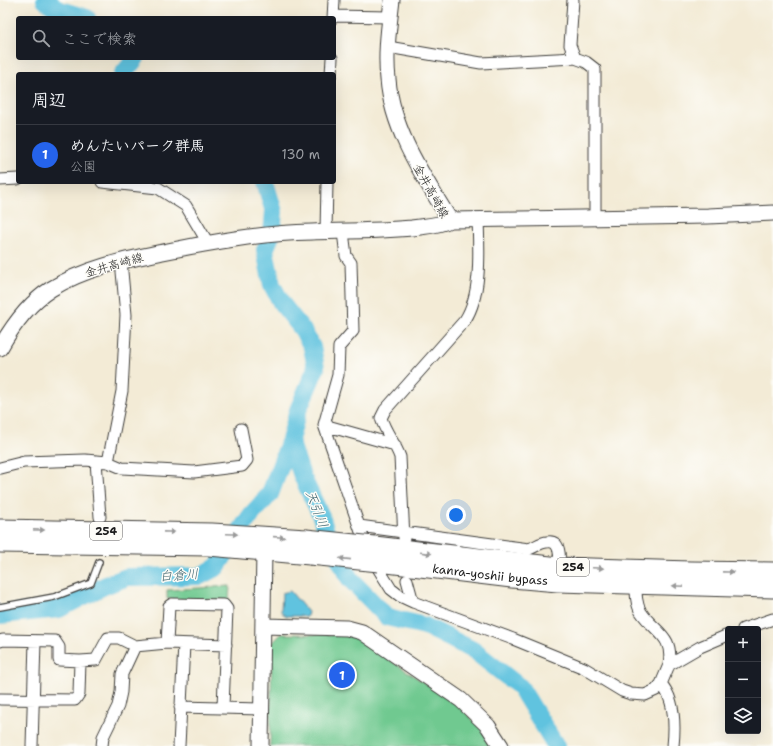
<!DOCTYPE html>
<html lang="ja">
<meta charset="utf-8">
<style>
:root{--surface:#171b24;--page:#20242c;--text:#f1f3f6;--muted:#9ea1a6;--line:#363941;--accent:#2563eb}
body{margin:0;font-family:"Shantell Sans","Klee One",sans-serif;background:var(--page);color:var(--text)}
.controls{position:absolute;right:12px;bottom:12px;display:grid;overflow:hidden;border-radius:4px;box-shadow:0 4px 16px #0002}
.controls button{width:36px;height:36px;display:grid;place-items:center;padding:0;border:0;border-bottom:1px solid var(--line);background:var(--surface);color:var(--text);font:20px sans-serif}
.you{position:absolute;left:456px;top:515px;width:14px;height:14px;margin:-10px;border:3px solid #fff;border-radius:50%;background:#1a73e8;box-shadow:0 0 0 6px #1a73e833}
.badge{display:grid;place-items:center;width:26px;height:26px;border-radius:50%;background:var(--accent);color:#fff;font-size:13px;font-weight:700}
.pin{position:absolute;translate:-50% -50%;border:2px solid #fff;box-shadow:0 1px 4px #0006}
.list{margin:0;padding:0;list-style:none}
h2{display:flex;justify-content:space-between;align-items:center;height:52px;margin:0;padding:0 16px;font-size:17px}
h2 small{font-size:13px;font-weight:400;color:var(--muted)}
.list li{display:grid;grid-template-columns:26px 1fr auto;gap:12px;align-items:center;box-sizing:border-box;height:60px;padding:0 16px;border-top:1px solid var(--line)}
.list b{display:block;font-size:15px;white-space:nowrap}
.list p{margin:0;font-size:13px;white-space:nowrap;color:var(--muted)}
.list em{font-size:13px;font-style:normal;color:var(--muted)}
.icon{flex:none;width:22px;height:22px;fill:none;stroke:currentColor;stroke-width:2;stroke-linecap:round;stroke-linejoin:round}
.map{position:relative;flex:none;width:773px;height:746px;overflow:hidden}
.search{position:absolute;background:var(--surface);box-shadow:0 4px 16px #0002;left:16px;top:16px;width:320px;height:44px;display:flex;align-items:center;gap:10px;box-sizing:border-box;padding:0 14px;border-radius:4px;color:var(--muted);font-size:15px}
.panel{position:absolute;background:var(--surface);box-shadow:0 4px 16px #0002;left:16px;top:72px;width:320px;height:112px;border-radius:4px}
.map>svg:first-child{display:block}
.park{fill:#70c990;stroke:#467256}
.water{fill:#61c3df;stroke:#3e707e}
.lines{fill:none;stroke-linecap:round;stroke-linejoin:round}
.river{stroke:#61c3df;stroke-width:18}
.lane-casing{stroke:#3c3b38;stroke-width:8}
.street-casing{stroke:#3c3b38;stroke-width:13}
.secondary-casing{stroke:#3c3b38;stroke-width:17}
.highway-casing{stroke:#3c3b38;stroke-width:21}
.lane{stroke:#fff;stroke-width:5.5}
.street{stroke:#fff;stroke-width:11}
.secondary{stroke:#fff;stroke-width:15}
.highway{stroke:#fff;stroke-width:19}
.highway-bridge-casing{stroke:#3c3b38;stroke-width:21;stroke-linecap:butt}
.highway-bridge{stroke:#fff;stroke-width:19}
.oneway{fill:#999}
.labels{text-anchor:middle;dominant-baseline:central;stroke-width:3;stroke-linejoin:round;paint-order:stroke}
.shield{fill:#fdfcf7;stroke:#605f5e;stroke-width:1}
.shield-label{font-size:11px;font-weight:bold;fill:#1c1c1c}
.street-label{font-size:12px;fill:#1c1c1c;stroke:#fdfcf7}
.water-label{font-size:13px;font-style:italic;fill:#385f6a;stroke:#fdfcf7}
</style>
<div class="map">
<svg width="773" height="746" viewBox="0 0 773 746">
<rect width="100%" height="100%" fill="#fdfcf7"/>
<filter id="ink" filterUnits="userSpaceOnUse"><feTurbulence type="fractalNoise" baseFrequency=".025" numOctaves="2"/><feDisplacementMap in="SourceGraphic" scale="8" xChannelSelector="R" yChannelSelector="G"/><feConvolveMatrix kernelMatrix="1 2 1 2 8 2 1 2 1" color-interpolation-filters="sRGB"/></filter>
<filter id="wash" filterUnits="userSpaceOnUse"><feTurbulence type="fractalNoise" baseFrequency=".012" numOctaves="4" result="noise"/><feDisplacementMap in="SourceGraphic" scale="16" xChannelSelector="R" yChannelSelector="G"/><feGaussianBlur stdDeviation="0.9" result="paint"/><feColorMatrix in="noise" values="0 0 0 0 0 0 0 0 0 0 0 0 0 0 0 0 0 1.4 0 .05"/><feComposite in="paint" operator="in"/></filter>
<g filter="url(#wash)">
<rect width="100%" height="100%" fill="#f3ebd6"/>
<!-- park -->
<path class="park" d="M 230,586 L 229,600 L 167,599 L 167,590 Z
M 281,634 L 349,635 L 356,637 L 459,706 L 480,727 L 495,746 L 270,746 L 272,643 Z"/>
<!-- water -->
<path class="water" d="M 290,591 L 308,612 L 307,616 L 285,616 L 281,611 L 282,593 Z"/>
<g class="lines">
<!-- river -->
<path class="river" d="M 45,0 L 57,9 L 87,18
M 123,74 L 136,58
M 290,440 L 302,476 L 321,516 L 327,535 L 350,579 L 387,617 L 425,626 L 473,650 L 520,687 L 556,746
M 0,615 L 59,609 L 104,586 L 127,577 L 200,576 L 217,567 L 240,531 L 251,515 L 270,494 L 290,440 L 298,410 L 316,368 L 312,347 L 302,329 L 282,304 L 272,285 L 265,250 L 272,233 L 274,212 L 265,182"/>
</g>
</g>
<g filter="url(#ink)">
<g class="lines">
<defs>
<path id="lane" d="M 0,607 L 54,597 L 91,583 L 99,562"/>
<path id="street" d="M 573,0 L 570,45 L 575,58 L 586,62 L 595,69 L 595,218
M 333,16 L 390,17
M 333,18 L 334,0
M 388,47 L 481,63 L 575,58
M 331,74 L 332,58
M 0,180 L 18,179
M 102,182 L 158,188 L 186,206 L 208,243
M 326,232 L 327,182
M 343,232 L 346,256 L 351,263 L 353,331 L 339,347 L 338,375 L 324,425 L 368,552 L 391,589 L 400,596 L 413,602
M 324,425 L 395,445
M 96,461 L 100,517
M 108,462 L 122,468 L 194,472 L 242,466 L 247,460 L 241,429
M 0,468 L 24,462 L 85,460 L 108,462 L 122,391 L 126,315 L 121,261
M 359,526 L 529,549 C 535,547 541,542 547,542 C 561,539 560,558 559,567
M 404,538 L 400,457 C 395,443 385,432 381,418 L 385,410 L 465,320 C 482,294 479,250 478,219
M 407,580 L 413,602 L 513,639 L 584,668 L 622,691 L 631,694 L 645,695 L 656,690 L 661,684 L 669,665 L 700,647 L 728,635
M 636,584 C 636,594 636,604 641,612 C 655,633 674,635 669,665
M 743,629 L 773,619
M 0,641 L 3,640 L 55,641 L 59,647 L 59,660 L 80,661 L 79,694 L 75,700 L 0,699
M 167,643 L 169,606 L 172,604 L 224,605 L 227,609 L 223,707
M 80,661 L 96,660 L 108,638 L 119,638 L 135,646
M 661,684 C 675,699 675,727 673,746
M 180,707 L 262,709
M 32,746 L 35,641
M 102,746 L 103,737 L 118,706 L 121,692 L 122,674 L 135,646 L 167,643 L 226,645
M 179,746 L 184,644"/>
<path id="secondary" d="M 392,0 C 389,26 385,53 388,79 C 392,131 424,177 450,220
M 0,348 C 13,325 29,303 51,289 C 85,268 125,260 163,252 C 212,242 262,233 312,232 C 345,231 379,231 412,228 C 425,226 438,226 450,220 L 708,216 L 773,213
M 263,626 L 347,628 L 362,632 L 461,700 L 488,726 L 501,746
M 261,746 L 264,550"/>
<g id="highway">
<path d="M 0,529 L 212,533 L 306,539"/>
<path d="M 0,543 L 209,546 L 310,555"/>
<path d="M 374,546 L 559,567 L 690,571 L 773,572"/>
<path id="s1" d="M 379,562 L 512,578 L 558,582 L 773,588"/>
</g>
</defs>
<!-- lane casing -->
<use href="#lane" class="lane-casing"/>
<!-- street casing -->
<use href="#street" class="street-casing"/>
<!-- secondary casing -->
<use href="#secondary" class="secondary-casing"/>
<!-- highway casing -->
<use href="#highway" class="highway-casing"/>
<!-- lane -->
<use href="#lane" class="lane"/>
<!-- street -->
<use href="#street" class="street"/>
<!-- secondary -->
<use href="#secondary" class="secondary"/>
<!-- highway -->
<use href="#highway" class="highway"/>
<defs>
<path id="highway-bridge" d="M 306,539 L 374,546
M 310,555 L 379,562"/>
</defs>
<!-- highway-bridge casing -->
<use href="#highway-bridge" class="highway-bridge-casing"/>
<!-- highway-bridge -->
<use href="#highway-bridge" class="highway-bridge"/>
</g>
<!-- one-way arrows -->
<defs><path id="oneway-solid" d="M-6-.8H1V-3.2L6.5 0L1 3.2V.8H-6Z"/></defs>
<g class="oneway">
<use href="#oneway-solid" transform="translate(39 530) rotate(1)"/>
<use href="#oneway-solid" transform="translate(169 532) rotate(1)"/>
<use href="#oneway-solid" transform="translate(232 534) rotate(3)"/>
<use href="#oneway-solid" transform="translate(279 537) rotate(4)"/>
<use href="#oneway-solid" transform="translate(426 553) rotate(7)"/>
<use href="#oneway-solid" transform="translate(345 559) rotate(-174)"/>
<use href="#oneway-solid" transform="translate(598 568) rotate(2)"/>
<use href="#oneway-solid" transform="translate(728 572) rotate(1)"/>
<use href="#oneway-solid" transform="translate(678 586) rotate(-178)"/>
</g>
</g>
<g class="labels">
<!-- shield labels -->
<g class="shield">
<rect x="90" y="522" width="32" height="18" rx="3"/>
<rect x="557" y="558" width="32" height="18" rx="3"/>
</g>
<g class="shield-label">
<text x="106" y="531">254</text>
<text x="573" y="567">254</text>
</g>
<!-- street labels -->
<g class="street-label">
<text transform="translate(431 191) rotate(61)">金井高崎線</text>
<text transform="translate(114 265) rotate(-16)">金井高崎線</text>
<text stroke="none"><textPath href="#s1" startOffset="112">kanra-yoshii bypass</textPath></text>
</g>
<!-- water labels -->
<g class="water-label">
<text transform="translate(317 509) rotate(69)">天引川</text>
<text transform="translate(179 575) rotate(-4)">白倉川</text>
</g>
</g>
</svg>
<div class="controls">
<button>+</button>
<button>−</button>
<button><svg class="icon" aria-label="layers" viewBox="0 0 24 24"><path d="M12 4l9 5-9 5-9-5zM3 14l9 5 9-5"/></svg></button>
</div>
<div class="you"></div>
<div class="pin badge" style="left:342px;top:675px">1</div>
<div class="search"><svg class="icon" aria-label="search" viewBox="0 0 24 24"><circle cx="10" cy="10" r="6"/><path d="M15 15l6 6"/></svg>ここで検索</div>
<section class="panel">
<h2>周辺<small></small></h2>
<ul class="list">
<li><span class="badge">1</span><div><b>めんたいパーク群馬</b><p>公園</p></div><em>130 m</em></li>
</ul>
</section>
</div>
